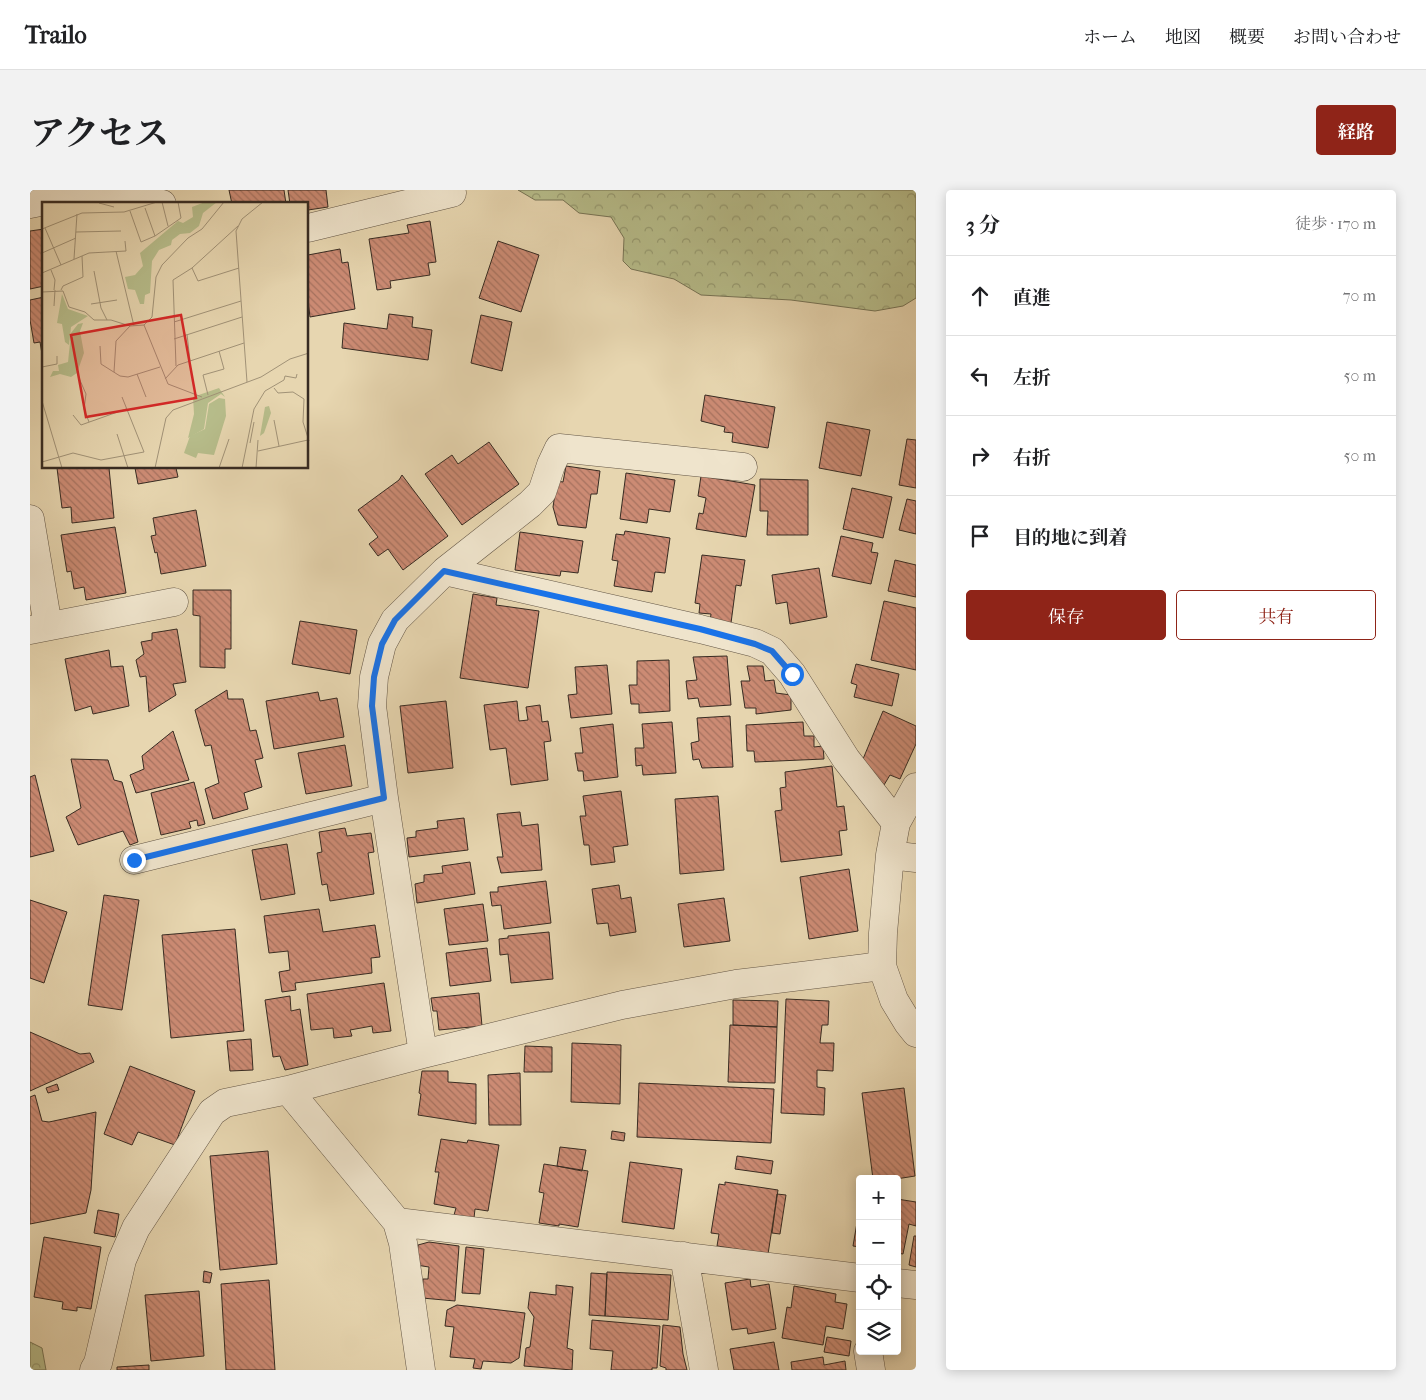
<!DOCTYPE html>
<html lang="ja">
<meta charset="utf-8">
<style>
:root{--surface:#fff;--page:#f2f2f2;--text:#202124;--muted:#757577;--line:#e0e0e0;--accent:#8f2418}
body{margin:0;font-family:"IM FELL French Canon","Noto Serif JP",serif;background:var(--page);color:var(--text)}
.controls{position:absolute;right:15px;bottom:15px;display:grid;overflow:hidden;border-radius:5px;box-shadow:0 2px 12px #0003}
.controls button{width:45px;height:45px;display:grid;place-items:center;padding:0;border:0;border-bottom:1px solid var(--line);background:var(--surface);color:var(--text);font:25px sans-serif}
.stop{position:absolute;width:15px;height:15px;margin:-11px;border:4px solid #1a73e8;border-radius:50%;background:#fff}
.stop.end{background:#1a73e8;border-color:#fff;box-shadow:0 1px 5px #0008}
.list{margin:0;padding:0;list-style:none}
h2{display:flex;justify-content:space-between;align-items:center;height:65px;margin:0;padding:0 20px;font-size:21px}
h2 small{font-size:16px;font-weight:400;color:var(--muted)}
.list li{display:grid;grid-template-columns:32px 1fr auto;gap:15px;align-items:center;box-sizing:border-box;height:80px;padding:0 20px;border-top:1px solid var(--line)}
.list b{display:block;font-size:19px;white-space:nowrap}
.list em{font-size:16px;font-style:normal;color:var(--muted)}
.actions{display:flex;gap:10px;padding:15px 20px}
.actions a{flex:1;padding:11px 0;border:1px solid var(--accent);border-radius:5px;text-align:center;font-size:18px;color:var(--accent)}
.actions .main{background:var(--accent);color:#fff}
.icon{flex:none;width:28px;height:28px;fill:none;stroke:currentColor;stroke-width:2;stroke-linecap:round;stroke-linejoin:round}
.map{position:relative;flex:none;width:886px;height:1180px;overflow:hidden;border-radius:5px}
header{display:flex;align-items:center;gap:30px;box-sizing:border-box;height:70px;padding:0 25px;background:var(--surface);border-bottom:1px solid var(--line)}
header strong{font-size:24px}
nav{display:flex;gap:28px;margin-inline-start:auto;font-size:18px}
.intro{display:flex;align-items:center;justify-content:space-between;box-sizing:border-box;height:120px;padding:0 30px}
h1{margin:0;font-size:35px}
.button{padding:12px 22px;border-radius:5px;background:var(--accent);color:#fff;font-size:18px;font-weight:700}
main{display:flex;gap:30px;padding:0 30px}
aside{flex:1;background:var(--surface);border-radius:5px;box-shadow:0 2px 12px #0003}
.map>svg:first-child{display:block}
.forest{fill:url(#forest-crowns);stroke:#777456}
.building{fill:url(#building-back-hatch);stroke:#372b22}
.lines{fill:none;stroke-linecap:round;stroke-linejoin:round}
.minor-casing{stroke:#635646;stroke-width:29}
.minor{stroke:#efe4cc;stroke-width:28}
.route{stroke:#1a73e8;stroke-width:6}
.inset-road{fill:none;stroke:#a19277;stroke-width:1}
.view{fill:#d62828;fill-opacity:0.15;stroke:#d62828;stroke-width:2.5}
.inset-edge{fill:none;stroke:#372b22;stroke-width:2.5}
</style>
<header>
<strong>Trailo</strong>
<nav><a>ホーム</a><a>地図</a><a>概要</a><a>お問い合わせ</a></nav>
</header>
<div class="intro"><h1>アクセス</h1><a class="button">経路</a></div>
<main>
<div class="map">
<svg width="886" height="1180" viewBox="0 0 886 1180">
<defs>
<pattern id="forest-crowns" width="20" height="18" patternUnits="userSpaceOnUse" patternTransform="scale(1.25)"><rect width="20" height="18" fill="#b7bd8b"/><path d="M2 6a3 3 0 1 1 6 0M12 15a3 3 0 1 1 6 0" fill="none" stroke="#969a71"/></pattern>
<pattern id="building-back-hatch" width="6" height="6" patternUnits="userSpaceOnUse" patternTransform="scale(1.25)"><rect width="6" height="6" fill="#cc8b74"/><path d="M-1 5l2 2M0 0l6 6M5-1l2 2" fill="none" stroke="#a6725f"/></pattern>
</defs>
<rect width="100%" height="100%" fill="#e7d6b0"/>
<filter id="stains"><feTurbulence type="fractalNoise" baseFrequency=".004" numOctaves="4"/><feColorMatrix values="0 0 0 0 .2 0 0 0 0 .09 0 0 0 0 .02 0 0 0 .5 -.17"/></filter>
<radialGradient id="worn" r=".72"><stop offset=".6" stop-color="#630" stop-opacity="0"/><stop offset="1" stop-color="#630" stop-opacity=".3"/></radialGradient>
<!-- forest -->
<path class="forest" d="M 488,0 L 886,0 L 886,108 L 873,116 L 845,121 L 761,110 L 671,105 L 644,89 L 601,79 L 593,71 L 594,48 L 581,27 L 549,23 L 533,10 L 505,10 Z
M 0,1152 L 12,1158 L 16,1180 L 0,1180 Z"/>
<!-- building -->
<path class="building" d="M 199,0 L 254,0 L 256,14 L 202,14 Z
M 258,0 L 296,0 L 298,17 L 278,20 L 278,14 L 260,14 Z
M 400,31 L 406,72 L 398,73 L 400,85 L 360,91 L 361,98 L 347,100 L 339,49 L 379,43 L 377,35 Z
M 14,39 L 14,96 L 0,99 L 0,41 Z
M 468,51 L 509,65 L 491,122 L 449,108 Z
M 310,59 L 312,73 L 318,72 L 325,119 L 280,127 L 278,111 L 278,65 Z
M 14,107 L 14,164 L 12,164 L 10,152 L 4,153 L 0,130 L 0,110 Z
M 359,124 L 383,127 L 382,137 L 402,140 L 398,170 L 312,158 L 314,133 L 357,139 Z
M 451,125 L 482,132 L 472,181 L 441,173 Z
M 675,205 L 745,217 L 738,258 L 702,252 L 703,243 L 694,242 L 695,237 L 671,231 Z
M 797,232 L 840,240 L 831,286 L 789,278 Z
M 877,249 L 886,250 L 886,298 L 869,295 Z
M 459,252 L 489,294 L 432,335 L 395,284 L 422,265 L 428,274 Z
M 536,276 L 570,281 L 567,304 L 561,304 L 556,338 L 528,335 L 523,317 L 527,291 L 533,292 Z
M 27,278 L 79,278 L 84,328 L 42,333 L 41,317 L 32,318 Z
M 105,278 L 146,278 L 148,287 L 108,294 Z
M 596,283 L 645,290 L 640,322 L 619,319 L 617,333 L 590,329 Z
M 372,285 L 418,346 L 373,380 L 358,359 L 348,366 L 339,354 L 348,347 L 328,320 L 369,290 Z
M 671,286 L 725,295 L 716,347 L 666,339 L 669,323 L 673,324 L 676,308 L 668,306 Z
M 730,289 L 778,290 L 778,345 L 737,345 L 738,321 L 730,321 Z
M 822,298 L 862,307 L 853,348 L 813,339 Z
M 877,309 L 886,311 L 886,344 L 869,340 Z
M 166,320 L 176,376 L 131,384 L 127,362 L 125,363 L 121,346 L 126,345 L 123,328 Z
M 85,337 L 96,403 L 56,410 L 54,397 L 44,399 L 41,381 L 37,382 L 31,345 Z
M 595,341 L 640,348 L 635,383 L 625,382 L 622,402 L 584,396 L 588,371 L 582,370 L 586,344 L 594,345 Z
M 490,342 L 553,351 L 548,383 L 531,381 L 530,386 L 485,380 Z
M 811,346 L 843,353 L 841,362 L 848,363 L 841,394 L 802,386 Z
M 672,365 L 715,370 L 711,396 L 706,395 L 701,433 L 680,431 L 681,424 L 669,423 L 670,414 L 665,413 Z
M 865,370 L 886,375 L 886,407 L 858,401 Z
M 789,378 L 797,427 L 760,434 L 757,412 L 746,414 L 742,385 Z
M 163,400 L 201,400 L 201,459 L 195,459 L 195,478 L 170,477 L 170,426 L 163,425 Z
M 443,404 L 467,408 L 466,415 L 509,421 L 498,498 L 430,488 Z
M 854,411 L 886,418 L 886,480 L 841,470 Z
M 270,431 L 327,440 L 320,484 L 262,474 Z
M 147,439 L 156,492 L 143,494 L 146,505 L 119,522 L 116,486 L 110,487 L 106,470 L 114,464 L 111,452 L 122,450 L 122,443 Z
M 79,460 L 81,477 L 93,476 L 99,516 L 63,524 L 61,516 L 45,521 L 35,469 Z
M 697,466 L 701,515 L 670,517 L 668,508 L 658,509 L 656,491 L 667,490 L 663,467 Z
M 639,470 L 640,521 L 609,523 L 609,514 L 601,514 L 599,495 L 607,495 L 607,471 Z
M 826,474 L 869,484 L 862,516 L 824,507 L 827,495 L 821,493 Z
M 577,475 L 582,524 L 541,528 L 538,505 L 547,504 L 545,477 Z
M 717,476 L 733,476 L 735,491 L 744,490 L 746,503 L 761,505 L 761,520 L 726,524 L 726,518 L 715,518 L 711,491 L 720,491 Z
M 197,500 L 198,509 L 213,509 L 220,541 L 226,540 L 233,568 L 225,570 L 232,597 L 214,603 L 218,619 L 183,629 L 175,599 L 189,593 L 181,555 L 175,556 L 165,520 Z
M 288,502 L 290,511 L 307,508 L 314,547 L 244,559 L 236,511 Z
M 416,511 L 423,578 L 378,583 L 370,516 Z
M 487,511 L 489,531 L 498,530 L 496,517 L 510,515 L 512,532 L 518,531 L 521,551 L 514,552 L 518,590 L 481,595 L 476,558 L 460,560 L 454,515 Z
M 853,521 L 886,536 L 886,554 L 870,589 L 860,585 L 854,595 L 833,569 Z
M 700,526 L 703,577 L 672,578 L 669,569 L 663,570 L 661,553 L 669,551 L 667,528 Z
M 642,532 L 646,583 L 613,585 L 612,575 L 606,576 L 605,558 L 614,558 L 612,534 Z
M 773,532 L 774,546 L 784,546 L 784,557 L 793,556 L 794,569 L 725,572 L 724,561 L 717,561 L 716,535 Z
M 583,534 L 588,587 L 554,591 L 553,581 L 548,581 L 545,563 L 553,563 L 550,538 Z
M 143,541 L 159,590 L 106,603 L 100,585 L 114,579 L 112,566 Z
M 315,555 L 322,596 L 276,604 L 268,563 Z
M 41,569 L 78,570 L 84,590 L 92,592 L 108,652 L 100,655 L 93,641 L 48,655 L 36,627 L 51,618 Z
M 802,576 L 807,617 L 814,616 L 817,640 L 809,641 L 812,665 L 751,672 L 745,621 L 752,620 L 750,598 L 756,597 L 755,582 Z
M 5,585 L 24,661 L 0,667 L 0,587 Z
M 164,592 L 175,634 L 168,636 L 167,630 L 159,632 L 161,638 L 131,645 L 121,603 Z
M 591,601 L 598,655 L 583,657 L 585,672 L 561,675 L 559,655 L 554,655 L 550,626 L 556,626 L 553,606 Z
M 688,606 L 694,680 L 650,684 L 645,609 Z
M 490,622 L 492,636 L 508,634 L 512,680 L 471,683 L 467,667 L 473,667 L 467,624 Z
M 434,628 L 438,660 L 379,667 L 377,648 L 386,647 L 386,641 L 408,638 L 407,631 Z
M 315,638 L 317,646 L 341,643 L 344,662 L 338,663 L 344,704 L 300,711 L 297,694 L 292,695 L 287,663 L 292,662 L 289,642 Z
M 257,654 L 265,704 L 231,710 L 222,660 Z
M 440,672 L 445,704 L 387,713 L 385,694 L 394,692 L 394,685 L 413,683 L 412,676 Z
M 819,679 L 828,741 L 779,749 L 770,687 Z
M 516,691 L 521,733 L 474,739 L 471,715 L 462,716 L 460,702 L 468,702 L 468,697 Z
M 589,695 L 591,709 L 601,707 L 606,742 L 580,746 L 578,733 L 567,734 L 562,699 Z
M 74,705 L 109,710 L 92,820 L 58,815 Z
M 694,708 L 700,751 L 654,757 L 648,714 Z
M 0,710 L 37,722 L 14,793 L 0,788 Z
M 453,714 L 458,751 L 419,755 L 414,719 Z
M 289,719 L 293,742 L 345,735 L 350,767 L 341,768 L 342,783 L 265,793 L 266,800 L 252,802 L 249,782 L 260,780 L 258,761 L 239,763 L 234,726 Z
M 205,739 L 214,841 L 141,848 L 132,745 Z
M 519,742 L 523,789 L 481,793 L 478,764 L 470,765 L 469,749 L 478,748 L 478,746 Z
M 457,758 L 461,791 L 420,796 L 416,763 Z
M 354,793 L 361,841 L 343,843 L 342,836 L 320,840 L 322,846 L 304,848 L 303,838 L 281,840 L 277,804 Z
M 449,803 L 452,836 L 409,840 L 407,821 L 403,821 L 401,808 Z
M 260,806 L 261,821 L 270,819 L 278,875 L 255,880 L 250,866 L 243,867 L 235,810 Z
M 756,809 L 799,811 L 798,835 L 792,835 L 790,853 L 804,853 L 803,881 L 787,880 L 787,897 L 795,898 L 794,925 L 751,923 Z
M 703,810 L 748,811 L 747,837 L 703,835 Z
M 700,835 L 747,837 L 745,893 L 698,892 Z
M 0,842 L 50,864 L 60,863 L 64,872 L 0,901 Z
M 221,849 L 223,880 L 200,881 L 197,851 Z
M 542,853 L 591,855 L 590,914 L 541,912 Z
M 495,856 L 522,857 L 522,882 L 494,882 Z
M 100,876 L 165,901 L 145,955 L 108,942 L 102,955 L 74,944 Z
M 392,881 L 418,881 L 418,892 L 446,894 L 446,934 L 388,925 L 391,904 L 389,903 Z
M 490,883 L 491,935 L 459,935 L 458,885 Z
M 609,893 L 744,899 L 741,953 L 607,947 Z
M 27,894 L 29,900 L 18,903 L 16,898 Z
M 874,898 L 885,986 L 866,989 L 843,989 L 832,903 Z
M 5,905 L 12,931 L 19,932 L 66,922 L 61,1000 L 56,1023 L 0,1034 L 0,907 Z
M 582,941 L 595,943 L 594,951 L 581,949 Z
M 411,949 L 437,953 L 438,950 L 469,955 L 458,1021 L 445,1019 L 444,1028 L 424,1025 L 426,1018 L 404,1014 L 409,982 L 405,982 Z
M 530,957 L 556,960 L 552,981 L 527,976 Z
M 238,961 L 247,1074 L 190,1080 L 180,966 Z
M 707,966 L 743,971 L 741,984 L 705,979 Z
M 600,972 L 652,979 L 644,1039 L 592,1032 Z
M 514,974 L 558,981 L 548,1037 L 529,1034 L 529,1036 L 509,1033 L 514,1003 L 509,1002 Z
M 695,992 L 748,1000 L 738,1064 L 687,1056 L 689,1044 L 681,1043 L 689,994 L 695,995 Z
M 747,1004 L 756,1005 L 750,1044 L 742,1043 Z
M 867,1009 L 886,1012 L 886,1036 L 879,1034 L 873,1064 L 867,1063 Z
M 830,1015 L 830,1057 L 823,1056 Z
M 68,1020 L 89,1024 L 85,1047 L 64,1043 Z
M 884,1046 L 886,1046 L 886,1077 L 879,1075 Z
M 14,1047 L 71,1057 L 61,1119 L 47,1117 L 47,1121 L 32,1119 L 33,1112 L 4,1107 Z
M 399,1052 L 429,1056 L 425,1111 L 392,1108 L 393,1089 L 398,1089 L 399,1077 L 386,1075 L 388,1055 Z
M 436,1057 L 454,1059 L 450,1104 L 432,1103 Z
M 174,1081 L 182,1083 L 180,1093 L 173,1092 Z
M 577,1082 L 641,1085 L 638,1130 L 575,1126 Z
M 561,1083 L 577,1084 L 575,1126 L 559,1125 Z
M 720,1089 L 721,1097 L 739,1094 L 746,1139 L 718,1144 L 717,1138 L 702,1140 L 695,1093 Z
M 239,1090 L 245,1180 L 196,1180 L 191,1094 Z
M 526,1095 L 543,1097 L 537,1158 L 543,1160 L 542,1180 L 494,1176 L 496,1158 L 500,1157 L 504,1127 L 498,1118 L 500,1102 L 526,1105 Z
M 764,1096 L 806,1104 L 805,1112 L 817,1114 L 813,1139 L 796,1136 L 793,1155 L 752,1148 L 757,1117 L 761,1118 Z
M 169,1101 L 174,1166 L 121,1171 L 115,1105 Z
M 427,1115 L 495,1123 L 489,1168 L 481,1173 L 453,1171 L 451,1179 L 443,1178 L 445,1169 L 420,1167 L 424,1137 L 415,1136 L 417,1120 Z
M 562,1130 L 630,1136 L 627,1178 L 622,1178 L 622,1180 L 581,1180 L 583,1161 L 560,1159 Z
M 633,1135 L 650,1137 L 653,1164 L 657,1180 L 636,1180 L 636,1178 L 630,1176 Z
M 797,1147 L 821,1151 L 819,1166 L 794,1162 Z
M 744,1152 L 749,1180 L 704,1180 L 700,1159 Z
M 793,1167 L 794,1175 L 815,1171 L 816,1180 L 762,1180 L 761,1172 Z
M 119,1175 L 119,1180 L 87,1180 L 87,1177 Z"/>
<g class="lines">
<defs>
<path id="minor" d="M 0,14 L 69,0 L 87,1 L 132,14
M 278,38 L 422,3
M 0,329 L 18,436
M 415,381 L 670,439 L 725,453 L 742,461 L 762,484 L 816,569 L 866,633
M 0,440 L 144,412
M 886,597 L 866,633 L 860,665 L 853,743 L 852,776 L 864,810 L 878,833 L 886,843
M 860,665 L 886,668
M 104,670 L 354,608
M 393,864 L 354,608 L 342,516 L 344,487 L 352,454 L 365,430 L 415,381 L 500,314 L 512,302 L 521,275 L 529,258 L 713,277
M 258,900 L 367,1032 L 373,1053 L 391,1180
M 367,1032 L 830,1088
M 654,1066 L 674,1180
M 867,1093 L 886,1095
M 838,1161 L 841,1180
M 64,1180 L 68,1173 L 92,1070 L 106,1038 L 182,922 L 195,913 L 258,900 L 393,864 L 592,815 L 706,794 L 852,776"/>
</defs>
<!-- minor casing -->
<use href="#minor" class="minor-casing"/>
<!-- minor -->
<use href="#minor" class="minor"/>
</g>
<g class="lines">
<!-- route -->
<path class="route" d="M 104,670 L 354,608 L 342,516 L 344,487 L 352,454 L 365,430 L 414,381 L 670,439 L 725,454 L 742,461 L 762,484"/>
</g>
<!-- overview -->
<g transform="translate(12 12)">
<rect width="266" height="266" fill="#e7d6b0"/>
<path d="M 163,0 L 175,0 L 161,11 L 157,24 L 148,31 L 138,32 L 130,38 L 129,43 L 117,48 L 110,59 L 108,91 L 103,93 L 102,102 L 98,102 L 93,88 L 86,87 L 83,75 L 93,73 L 101,64 L 98,51 L 136,19 L 141,21 L 151,15 L 150,5 ZM 41,121 L 38,129 L 42,151 L 35,171 L 29,175 L 18,172 L 8,175 L 11,169 L 17,169 L 16,163 L 26,160 L 29,131 L 36,122 ZM 177,186 L 183,195 L 179,192 L 166,201 L 162,227 L 146,236 L 152,212 L 151,195 ZM 227,204 L 229,211 L 222,231 L 218,234 L 223,205 Z" fill="#b7bd8b"/>
<path d="M 20,92 L 26,107 L 46,114 L 29,125 L 27,143 L 23,140 L 20,122 L 15,121 ZM 177,196 L 183,197 L 184,214 L 172,253 L 156,251 L 154,256 L 142,251 L 148,234 L 163,227 L 167,202 Z" fill="#b7bd8b"/>
<path class="inset-road" d="M 120,0 L 126,24M 57,1 L 72,5M 103,6 L 113,34M 88,9 L 99,40 L 113,34 L 139,16 L 136,0M 3,26 L 19,63M 0,27 L 40,11 L 82,10 L 115,0M 34,30 L 79,29M 74,49 L 92,124M 0,51 L 34,36M 32,57 L 35,12M 150,66 L 156,79 L 197,66M 9,68 L 13,78 L 12,88M 52,69 L 59,106 L 65,118M 0,71 L 47,51 L 84,49 L 83,39M 19,88 L 21,84 L 41,75 L 40,54M 0,90 L 21,89 L 27,105 L 43,110 L 52,118 L 69,118 L 88,124 L 102,123 L 110,115 L 114,75 L 120,63 L 146,36 L 160,27 L 182,0M 49,102 L 75,98M 12,104 L 13,88M 132,120 L 199,99M 102,123 L 126,182 L 160,195M 145,132 L 148,159M 132,137 L 200,115M 58,144 L 59,162 L 78,174 L 86,175 L 118,165M 134,164 L 131,78 L 150,66 L 196,24M 0,165 L 15,162 L 15,154M 72,170 L 74,139 L 88,124M 95,172 L 104,195M 37,176 L 44,192 L 42,207 L 47,220M 123,177 L 136,163 L 202,141M 205,180 L 194,29 L 200,17 L 221,0M 232,186 L 236,191 L 251,190 L 262,197 L 261,220 L 267,239M 166,193 L 161,173 L 182,167 L 177,149M 0,199 L 20,266M 31,213 L 39,223 L 84,207M 232,218 L 237,244M 75,232 L 86,266M 208,241 L 212,220M 216,249 L 266,238M 0,260 L 31,251 L 59,258 L 102,250 L 80,195M 113,266 L 124,216 L 131,208 L 219,175 L 248,157 L 267,151M 177,266 L 187,237M 200,266 L 212,207 L 223,189 L 242,178 L 243,174 L 254,176 L 255,172M 214,266 L 216,238"/>
<path class="view" d="M 139,113 L 154,196 L 44,215 L 29,133 Z"/>
<rect width="266" height="266" class="inset-edge"/>
</g>
<rect width="100%" height="100%" filter="url(#stains)"/>
<rect width="100%" height="100%" fill="url(#worn)"/>
</svg>
<div class="controls">
<button>+</button>
<button>−</button>
<button><svg class="icon" aria-label="locate" viewBox="0 0 24 24"><circle cx="12" cy="12" r="6"/><path d="M12 2v4M12 18v4M2 12h4M18 12h4"/></svg></button>
<button><svg class="icon" aria-label="layers" viewBox="0 0 24 24"><path d="M12 4l9 5-9 5-9-5zM3 14l9 5 9-5"/></svg></button>
</div>
<div class="stop" style="left:762px;top:484px"></div>
<div class="stop end" style="left:104px;top:670px"></div>
</div>
<aside>
<h2>3 分<small>徒歩 · 170 m</small></h2>
<ul class="list">
<li><svg class="icon" aria-label="ahead" viewBox="0 0 24 24"><path d="M12 20V5M6 11l6-6 6 6"/></svg><div><b>直進</b></div><em>70 m</em></li>
<li><svg class="icon" aria-label="left" viewBox="0 0 24 24"><path d="M17 20v-9H6M10 6l-5 5 5 5"/></svg><div><b>左折</b></div><em>50 m</em></li>
<li><svg class="icon" aria-label="right" viewBox="0 0 24 24"><path d="M7 20v-9h11M14 6l5 5-5 5"/></svg><div><b>右折</b></div><em>50 m</em></li>
<li><svg class="icon" aria-label="arrive" viewBox="0 0 24 24"><path d="M6 21V4h12l-3 4 3 4H6"/></svg><div><b>目的地に到着</b></div></li>
</ul>
<div class="actions"><a class="main">保存</a><a>共有</a></div>
</aside>
</main>
